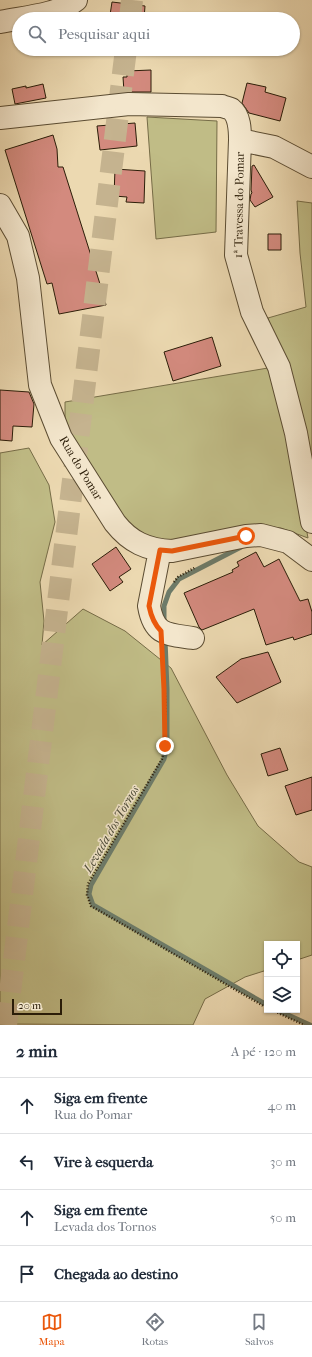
<!DOCTYPE html>
<html lang="pt">
<meta charset="utf-8">
<style>
:root{--surface:#fff;--page:#f6f6f7;--text:#1f2937;--muted:#747a83;--line:#e0e1e3;--accent:#ea580c}
body{margin:0;font-family:"IM FELL French Canon",serif;background:var(--page);color:var(--text)}
.controls{position:absolute;right:12px;bottom:12px;display:grid;overflow:hidden;border-radius:0px;box-shadow:0 1px 3px #0004}
.controls button{width:36px;height:36px;display:grid;place-items:center;padding:0;border:0;border-bottom:1px solid var(--line);background:var(--surface);color:var(--text);font:20px sans-serif}
.scale{position:absolute;left:12px;bottom:10px;width:50px;box-sizing:border-box;padding-left:4px;border:2px solid #2b1d08;border-top:0;font-size:11px;line-height:14px;white-space:nowrap;color:#2b1d08;-webkit-text-stroke:3px #f3e6cc;paint-order:stroke}
.stop{position:absolute;width:12px;height:12px;margin:-9px;border:3px solid #ea580c;border-radius:50%;background:#fff}
.stop.end{background:#ea580c;border-color:#fff;box-shadow:0 1px 4px #0008}
.list{margin:0;padding:0;list-style:none}
h2{display:flex;justify-content:space-between;align-items:center;height:52px;margin:0;padding:0 16px;font-size:17px}
h2 small{font-size:13px;font-weight:400;color:var(--muted)}
.list li{display:grid;grid-template-columns:26px 1fr auto;gap:12px;align-items:center;box-sizing:border-box;height:56px;padding:0 16px;border-top:1px solid var(--line)}
.list b{display:block;font-size:15px;white-space:nowrap}
.list p{margin:0;font-size:13px;white-space:nowrap;color:var(--muted)}
.list em{font-size:13px;font-style:normal;color:var(--muted)}
.icon{flex:none;width:22px;height:22px;fill:none;stroke:currentColor;stroke-width:2;stroke-linecap:round;stroke-linejoin:round}
.map{position:relative;flex:none;width:312px;height:1025px;overflow:hidden}
.search{position:absolute;background:var(--surface);box-shadow:0 1px 3px #0004;left:12px;right:12px;top:12px;height:44px;display:flex;align-items:center;gap:10px;box-sizing:border-box;padding:0 14px;border-radius:22px;color:var(--muted);font-size:15px}
.sheet{height:276px;background:var(--surface)}
nav{display:flex;justify-content:space-around;align-items:center;box-sizing:border-box;height:56px;border-top:1px solid var(--line);background:var(--surface);font-size:11px;color:var(--muted)}
nav a{display:grid;justify-items:center;gap:2px}
nav .on{color:var(--accent)}
.map>svg:first-child{display:block}
.green{fill:#c0bc86;stroke:#766c47}
.lines{fill:none;stroke-linecap:round;stroke-linejoin:round}
.stream{stroke:#6d7b69;stroke-width:5}
.building{fill:#d38a7e;stroke:#2b1d08}
.major-tunnel{stroke:#c5b38f;stroke-width:22;stroke-dasharray:22 11;stroke-linecap:butt}
.minor-casing{stroke:#5b4c32;stroke-width:24}
.path{stroke:#2b1d08;stroke-width:2.5;stroke-dasharray:1 2;stroke-linecap:butt}
.minor{stroke:#f3e6cc;stroke-width:22}
.route{stroke:#ea580c;stroke-width:5}
.labels{text-anchor:middle;dominant-baseline:central;stroke-width:3;stroke-linejoin:round;paint-order:stroke}
.street-label{font-size:12px;fill:#2b1d08;stroke:#f3e6cc}
.water-label{font-size:13px;font-style:italic;fill:#4c4c39;stroke:#f3e6cc}
</style>
<div class="map">
<svg width="312" height="1025" viewBox="0 0 312 1025">
<rect width="100%" height="100%" fill="#ecd9b1"/>
<filter id="stains"><feTurbulence type="fractalNoise" baseFrequency=".005" numOctaves="4"/><feColorMatrix values="0 0 0 0 .2 0 0 0 0 .09 0 0 0 0 .02 0 0 0 .5 -.17"/></filter>
<radialGradient id="worn" r=".72"><stop offset=".6" stop-color="#630" stop-opacity="0"/><stop offset="1" stop-color="#630" stop-opacity=".3"/></radialGradient>
<!-- green -->
<path class="green" d="M 147,117 L 217,121 L 216,232 L 156,239 Z
M 297,201 L 312,203 L 312,486 L 268,318 L 306,307 L 300,253 Z
M 268,368 L 282,393 L 308,538 L 281,528 L 249,525 L 173,543 L 153,539 L 131,526 L 109,503 L 65,422 L 65,402 Z
M 29,448 L 49,485 L 55,522 L 40,582 L 44,621 L 42,645 L 83,609 L 125,631 L 171,668 L 227,775 L 258,826 L 299,862 L 312,867 L 312,955 L 297,960 L 297,944 L 267,944 L 267,970 L 245,977 L 205,999 L 193,1025 L 0,1024 L 0,453 Z"/>
<g class="lines">
<!-- stream -->
<path class="stream" d="M 164,624 L 164,606 L 169,592 L 179,579 L 241,547
M 165,639 L 167,689 L 167,746 L 164,759 L 91,885 L 89,894 L 93,905 L 267,1005
M 277,1010 L 310,1025"/>
</g>
<!-- building -->
<path class="building" d="M 112,2 L 145,6 L 144,19 L 110,15 Z
M 151,70 L 151,92 L 124,92 L 123,77 L 127,77 L 127,71 Z
M 247,83 L 266,87 L 265,92 L 286,98 L 280,121 L 249,113 L 242,103 Z
M 43,84 L 46,98 L 15,104 L 12,89 L 26,86 L 26,88 Z
M 135,123 L 137,146 L 100,150 L 97,126 Z
M 53,135 L 57,149 L 58,167 L 63,167 L 100,284 L 101,284 L 106,305 L 59,314 L 52,283 L 47,284 L 5,150 Z
M 254,165 L 273,197 L 255,207 L 250,200 L 251,194 L 252,193 L 251,190 L 252,166 Z
M 115,169 L 145,171 L 144,203 L 126,202 L 127,197 L 114,196 Z
M 268,234 L 281,234 L 281,250 L 268,250 Z
M 212,337 L 221,366 L 173,381 L 164,352 Z
M 0,390 L 29,392 L 34,404 L 32,427 L 13,426 L 12,441 L 0,440 Z
M 116,547 L 131,569 L 119,577 L 123,582 L 110,591 L 92,564 Z
M 256,552 L 264,567 L 279,559 L 300,601 L 308,599 L 312,612 L 312,634 L 294,640 L 293,637 L 266,645 L 254,609 L 202,630 L 199,627 L 184,593 L 233,572 L 232,570 L 239,566 L 237,562 Z
M 268,652 L 281,682 L 237,703 L 216,677 L 241,659 Z
M 280,748 L 288,770 L 268,776 L 261,754 Z
M 312,777 L 312,810 L 296,815 L 285,786 Z"/>
<g class="lines">
<!-- major-tunnel -->
<path class="major-tunnel" d="M 130,19 L 132,0
M 6,1025 L 126,49"/>
<defs>
<path id="minor" d="M 0,22 C 24,17 58,15 76,0
M 0,118 L 129,104 L 222,106 C 224,107 229,108 231,109 C 240,116 240,130 240,140 L 236,255 L 252,312 L 279,367 L 296,433 L 312,522
M 240,140 L 274,147 L 312,167
M 0,205 L 18,236 L 28,278 L 40,385 L 61,438 L 115,523 C 130,542 147,550 172,551 L 246,536 L 261,535 L 288,542 L 312,560
M 160,550 L 149,606 C 154,636 168,634 193,638"/>
</defs>
<!-- minor casing -->
<use href="#minor" class="minor-casing"/>
<!-- path -->
<path class="path" d="M 174,582 L 178,577 L 196,567
M 162,651 C 164,684 169,727 162,759 L 88,884 L 87,895 L 91,906 L 267,1008
M 272,1010 L 304,1025"/>
<!-- minor -->
<use href="#minor" class="minor"/>
</g>
<g class="lines">
<!-- route -->
<path class="route" d="M 165,746 L 164,689 L 161,631 C 154,624 151,616 149,606 L 160,550 L 172,551 L 246,536"/>
</g>
<g class="labels">
<!-- street labels -->
<g class="street-label">
<text transform="translate(239 205) rotate(-89)">1ª Travessa do Pomar</text>
<text transform="translate(81 468) rotate(59)">Rua do Pomar</text>
</g>
<!-- water labels -->
<g class="water-label">
<text transform="translate(111 829) rotate(-60)">Levada dos Tornos</text>
</g>
</g>
<rect width="100%" height="100%" filter="url(#stains)"/>
<rect width="100%" height="100%" fill="url(#worn)"/>
</svg>
<div class="controls">
<button><svg class="icon" aria-label="locate" viewBox="0 0 24 24"><circle cx="12" cy="12" r="6"/><path d="M12 2v4M12 18v4M2 12h4M18 12h4"/></svg></button>
<button><svg class="icon" aria-label="layers" viewBox="0 0 24 24"><path d="M12 4l9 5-9 5-9-5zM3 14l9 5 9-5"/></svg></button>
</div>
<div class="scale">20 m</div>
<div class="stop" style="left:246px;top:536px"></div>
<div class="stop end" style="left:165px;top:746px"></div>
<div class="search"><svg class="icon" aria-label="search" viewBox="0 0 24 24"><circle cx="10" cy="10" r="6"/><path d="M15 15l6 6"/></svg>Pesquisar aqui</div>
</div>
<section class="sheet">
<h2>2 min<small>A pé · 120 m</small></h2>
<ul class="list">
<li><svg class="icon" aria-label="ahead" viewBox="0 0 24 24"><path d="M12 20V5M6 11l6-6 6 6"/></svg><div><b>Siga em frente</b><p>Rua do Pomar</p></div><em>40 m</em></li>
<li><svg class="icon" aria-label="left" viewBox="0 0 24 24"><path d="M17 20v-9H6M10 6l-5 5 5 5"/></svg><div><b>Vire à esquerda</b></div><em>30 m</em></li>
<li><svg class="icon" aria-label="ahead" viewBox="0 0 24 24"><path d="M12 20V5M6 11l6-6 6 6"/></svg><div><b>Siga em frente</b><p>Levada dos Tornos</p></div><em>50 m</em></li>
<li><svg class="icon" aria-label="arrive" viewBox="0 0 24 24"><path d="M6 21V4h12l-3 4 3 4H6"/></svg><div><b>Chegada ao destino</b></div></li>
</ul>
</section>
<nav>
<a class="on"><svg class="icon" aria-label="map" viewBox="0 0 24 24"><path d="M3 6l6-2 6 2 6-2v14l-6 2-6-2-6 2zM9 4v14M15 6v14"/></svg>Mapa</a>
<a><svg class="icon" aria-label="directions" viewBox="0 0 24 24"><path d="M12 3l9 9-9 9-9-9zM9 14v-3h6M13 9l2 2-2 2"/></svg>Rotas</a>
<a><svg class="icon" aria-label="saved" viewBox="0 0 24 24"><path d="M7 4h10v16l-5-4-5 4z"/></svg>Salvos</a>
</nav>
